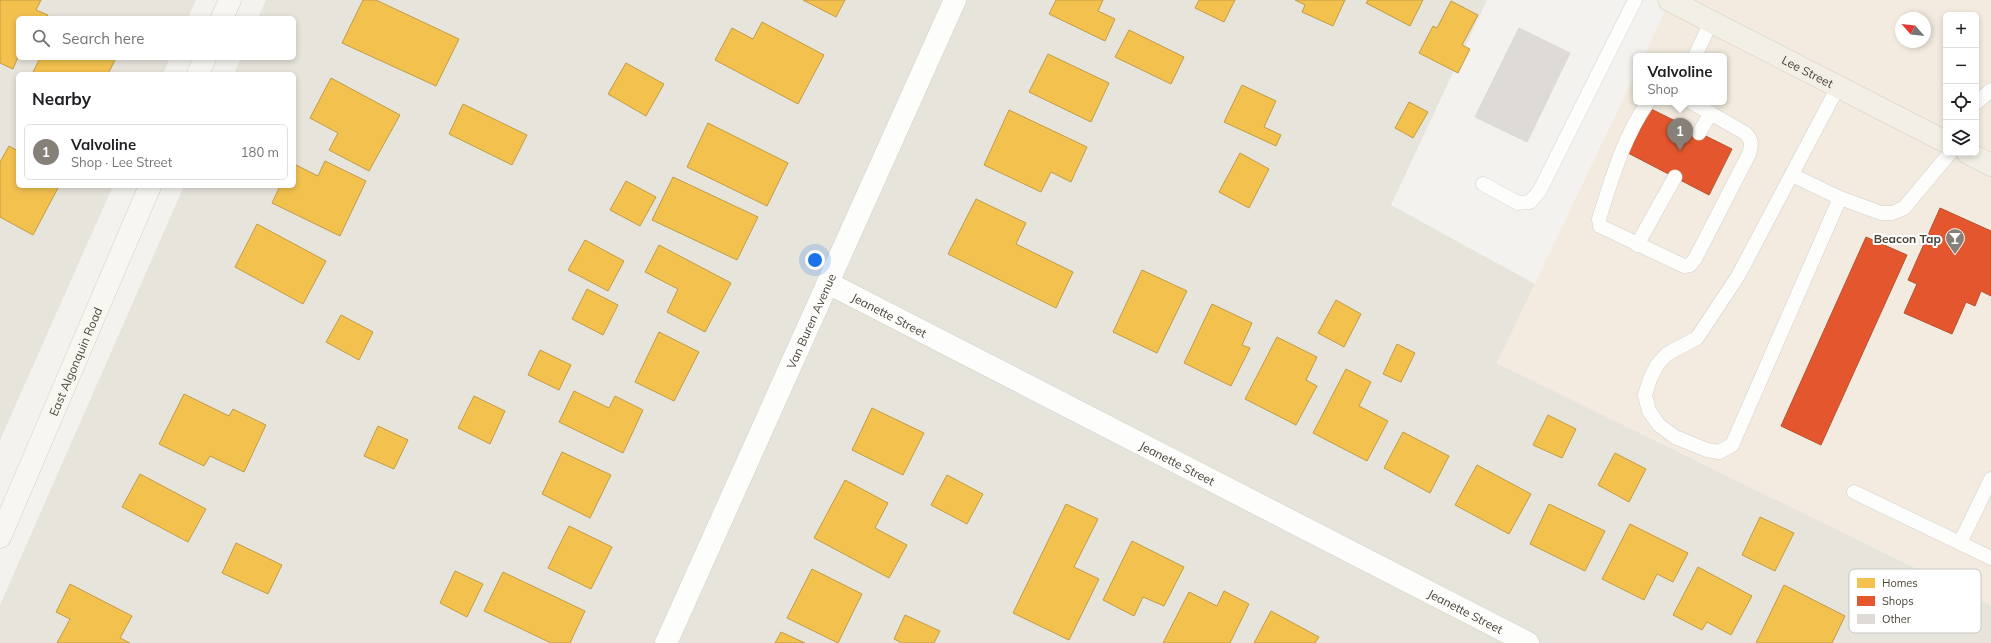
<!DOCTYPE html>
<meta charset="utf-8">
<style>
:root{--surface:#fff;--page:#f6f6f6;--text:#202124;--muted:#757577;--line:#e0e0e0;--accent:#868178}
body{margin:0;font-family:Mulish,sans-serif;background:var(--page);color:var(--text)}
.controls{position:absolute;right:12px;top:12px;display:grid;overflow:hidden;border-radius:6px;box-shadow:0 2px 6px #0003}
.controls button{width:36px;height:36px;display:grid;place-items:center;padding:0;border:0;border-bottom:1px solid var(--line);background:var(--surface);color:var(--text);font:20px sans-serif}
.compass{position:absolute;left:1895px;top:12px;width:36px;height:36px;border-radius:50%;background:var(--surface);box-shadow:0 2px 6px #0003;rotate:297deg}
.you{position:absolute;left:815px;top:260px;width:14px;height:14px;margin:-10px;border:3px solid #fff;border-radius:50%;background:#1a73e8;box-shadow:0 0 0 6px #1a73e833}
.badge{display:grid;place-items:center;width:26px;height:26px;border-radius:50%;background:var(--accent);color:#fff;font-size:13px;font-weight:700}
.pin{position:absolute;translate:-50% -33px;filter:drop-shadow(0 1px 2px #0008)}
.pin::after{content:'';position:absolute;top:21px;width:14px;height:12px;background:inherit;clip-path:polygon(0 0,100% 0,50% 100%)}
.popup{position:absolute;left:1633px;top:53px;width:94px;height:52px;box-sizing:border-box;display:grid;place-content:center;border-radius:6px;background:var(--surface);filter:drop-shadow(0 1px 3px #0005);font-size:13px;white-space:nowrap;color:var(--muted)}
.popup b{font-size:15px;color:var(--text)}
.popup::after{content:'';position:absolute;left:50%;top:100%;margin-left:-8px;border:8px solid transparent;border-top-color:var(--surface)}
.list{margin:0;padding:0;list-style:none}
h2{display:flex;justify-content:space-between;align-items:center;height:52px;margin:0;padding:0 16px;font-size:17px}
h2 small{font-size:13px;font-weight:400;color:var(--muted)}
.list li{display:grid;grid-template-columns:26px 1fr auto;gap:12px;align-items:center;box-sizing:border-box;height:56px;margin:0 8px 8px;padding:0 8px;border:1px solid var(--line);border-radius:6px}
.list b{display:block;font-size:15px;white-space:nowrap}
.list p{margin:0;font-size:13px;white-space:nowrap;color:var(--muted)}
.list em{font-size:13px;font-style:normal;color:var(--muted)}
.icon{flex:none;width:22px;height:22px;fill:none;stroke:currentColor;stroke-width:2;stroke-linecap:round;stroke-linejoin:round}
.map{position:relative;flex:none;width:1991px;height:643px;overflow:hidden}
.search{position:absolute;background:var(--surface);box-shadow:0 2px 6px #0003;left:16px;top:16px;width:280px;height:44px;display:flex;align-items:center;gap:10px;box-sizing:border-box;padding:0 14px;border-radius:6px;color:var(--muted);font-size:15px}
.panel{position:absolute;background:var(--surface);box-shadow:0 2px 6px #0003;left:16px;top:72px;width:280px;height:116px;border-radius:6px}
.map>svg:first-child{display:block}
.residential{fill:#e7e4dc}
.commercial{fill:#f3ebdf;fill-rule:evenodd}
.homes{fill:#f2c14e;stroke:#c09c48}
.shops{fill:#e4572e;stroke:#b65131}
.building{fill:#dedbd6;stroke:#dcd9d4}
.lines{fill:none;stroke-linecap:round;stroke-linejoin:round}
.lane-casing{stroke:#d2d0cb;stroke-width:15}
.street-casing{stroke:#d2d0cb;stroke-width:23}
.secondary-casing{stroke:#d3cfc5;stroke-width:23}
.primary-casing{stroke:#d6cebb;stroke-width:23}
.lane{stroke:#fdfdfc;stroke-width:14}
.street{stroke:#fdfdfc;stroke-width:22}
.secondary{stroke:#f7f6f1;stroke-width:22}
.primary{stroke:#f2efe6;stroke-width:22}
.labels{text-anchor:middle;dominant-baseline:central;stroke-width:4;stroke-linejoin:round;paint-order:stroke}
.street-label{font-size:12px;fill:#4b4439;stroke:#fff}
.poi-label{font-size:12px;font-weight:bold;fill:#4b4439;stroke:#fff;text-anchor:end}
.key{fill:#fff;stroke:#c9c7c4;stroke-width:1}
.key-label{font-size:11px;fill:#4b4439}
</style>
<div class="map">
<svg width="1991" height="643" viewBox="0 0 1991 643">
<rect width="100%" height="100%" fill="#f4f2ee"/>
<!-- residential -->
<path class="residential" d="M 0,0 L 196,0 L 188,18 L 18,18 L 18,58 L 170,58 L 163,74 L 18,74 L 18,186 L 113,186 L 0,440 Z
M 266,0 L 1487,0 L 1391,205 L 1535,284 L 1497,363 L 1991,605 L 1991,643 L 0,643 L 0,605 L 184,186 L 294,186 L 294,74 L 234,74 L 241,58 L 294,58 L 294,18 L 258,18 Z"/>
<!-- commercial -->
<path class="commercial" d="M 1670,0 L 1991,0 L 1991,605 L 1497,363 L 1636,72 L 1636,102 L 1724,102 L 1724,56 L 1644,56 ZM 1946,15 L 1976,15 L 1976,153 L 1946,153 ZM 1901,18 L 1925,18 L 1925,42 L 1901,42 Z"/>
<!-- homes -->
<path class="homes" d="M 0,0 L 41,0 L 36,10 L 48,15 L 46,18 L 18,18 L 18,57 L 13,69 L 0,63 Z
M 363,0 L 376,0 L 459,39 L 436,86 L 342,43 Z
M 803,0 L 845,0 L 836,17 Z
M 1056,0 L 1103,0 L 1098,11 L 1115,19 L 1105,41 L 1049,14 Z
M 1199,0 L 1235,0 L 1224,22 L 1195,8 Z
M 1295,0 L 1345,0 L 1333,26 L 1302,12 L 1305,5 Z
M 1368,0 L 1423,0 L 1410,26 L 1366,3 Z
M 1451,1 L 1478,15 L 1462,45 L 1470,49 L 1458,73 L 1419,53 L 1433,26 L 1437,28 Z
M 762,22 L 824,55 L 798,104 L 715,60 L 732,28 L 753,39 Z
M 1129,30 L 1184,57 L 1171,84 L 1115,57 Z
M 1048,54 L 1109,83 L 1091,122 L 1029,92 Z
M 40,58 L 116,58 L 108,74 L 32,74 Z
M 626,63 L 664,84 L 646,116 L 608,94 Z
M 331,78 L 400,115 L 369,171 L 329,150 L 338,133 L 310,118 Z
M 1242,85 L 1276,101 L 1264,127 L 1281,135 L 1276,146 L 1224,122 Z
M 1409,102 L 1428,112 L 1413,138 L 1395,128 Z
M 463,104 L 527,135 L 512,165 L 449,134 Z
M 1009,110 L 1087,147 L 1071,182 L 1051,172 L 1041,192 L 984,165 Z
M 708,123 L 788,163 L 767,206 L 687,167 Z
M 9,146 L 18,151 L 18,186 L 59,186 L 33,235 L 0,217 L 0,162 Z
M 1240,153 L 1269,169 L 1249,208 L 1219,192 Z
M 325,161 L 366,181 L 340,236 L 272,203 L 280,186 L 294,186 L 294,164 L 318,176 Z
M 673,177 L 758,217 L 737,260 L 652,220 Z
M 626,181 L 656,197 L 640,226 L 610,210 Z
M 976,199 L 1026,223 L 1016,244 L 1073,272 L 1056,308 L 948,254 Z
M 257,224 L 326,261 L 303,304 L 235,267 Z
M 585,240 L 624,261 L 608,291 L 568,270 Z
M 659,245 L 731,283 L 705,332 L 667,312 L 678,289 L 645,272 Z
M 1142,270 L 1187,291 L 1157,353 L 1113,332 Z
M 587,289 L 618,305 L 603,335 L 572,319 Z
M 1336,300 L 1361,314 L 1344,347 L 1318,333 Z
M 1212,304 L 1252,323 L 1242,345 L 1250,348 L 1231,386 L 1184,363 Z
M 341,315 L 373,332 L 359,360 L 326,342 Z
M 659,332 L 699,352 L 674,401 L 635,382 Z
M 1277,337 L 1317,357 L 1306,380 L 1317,386 L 1296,425 L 1245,399 Z
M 1397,344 L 1415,353 L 1401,382 L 1383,374 Z
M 540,350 L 571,365 L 559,390 L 528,375 Z
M 1346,369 L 1371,382 L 1359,406 L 1388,421 L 1367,461 L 1313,433 Z
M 574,391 L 609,408 L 615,396 L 643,410 L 623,453 L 559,422 Z
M 184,394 L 229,416 L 233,409 L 266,425 L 244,472 L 210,456 L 204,466 L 159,444 Z
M 474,396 L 505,411 L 490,444 L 458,428 Z
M 872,408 L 924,433 L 903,475 L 852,450 Z
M 1548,415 L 1576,429 L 1562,458 L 1533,445 Z
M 378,426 L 408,440 L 394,469 L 364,456 Z
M 1403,432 L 1449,456 L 1430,493 L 1384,468 Z
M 562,452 L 611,475 L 590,518 L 542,494 Z
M 1615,453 L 1646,469 L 1629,502 L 1598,485 Z
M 1477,465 L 1531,494 L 1509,534 L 1455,505 Z
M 140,474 L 206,509 L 188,542 L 122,507 Z
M 947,475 L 983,494 L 967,524 L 931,505 Z
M 845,480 L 888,503 L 875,528 L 907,545 L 889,578 L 814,538 Z
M 1066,504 L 1098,519 L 1074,567 L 1099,579 L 1069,640 L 1013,613 Z
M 1549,504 L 1605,531 L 1585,571 L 1530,544 Z
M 1760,517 L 1794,533 L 1775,571 L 1742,555 Z
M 1630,524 L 1688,553 L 1673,582 L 1657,574 L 1644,600 L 1602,579 Z
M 569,526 L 612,547 L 591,589 L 548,568 Z
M 1132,541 L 1184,567 L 1164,606 L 1143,597 L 1134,616 L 1103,600 Z
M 236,543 L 282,565 L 268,594 L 222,573 Z
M 1698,567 L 1752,596 L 1731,635 L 1707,622 L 1702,630 L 1673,615 Z
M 812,569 L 862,594 L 838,643 L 787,618 Z
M 455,571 L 483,584 L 467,617 L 440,603 Z
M 503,572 L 585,611 L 570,643 L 551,643 L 484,611 Z
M 70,584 L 132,616 L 120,638 L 130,643 L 57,643 L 70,619 L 56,612 Z
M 1784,585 L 1845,616 L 1832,643 L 1756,643 Z
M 1224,591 L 1249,604 L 1230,643 L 1163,643 L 1189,592 L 1217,606 Z
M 1271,611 L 1319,637 L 1315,643 L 1254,643 Z
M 905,615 L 940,631 L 934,643 L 902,643 L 894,639 Z
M 781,632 L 805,643 L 775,643 Z"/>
<!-- shops -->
<path class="shops" d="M 1651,109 L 1732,149 L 1709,195 L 1628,153 Z
M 1940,208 L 1991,231 L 1991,296 L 1981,291 L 1975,306 L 1966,302 L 1952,334 L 1904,313 L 1917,284 L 1908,280 Z
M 1866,237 L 1907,255 L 1821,445 L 1781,426 Z"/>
<!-- building -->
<path class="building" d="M 1519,28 L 1570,53 L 1527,142 L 1475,117 Z"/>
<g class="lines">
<defs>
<path id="lane" d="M 1695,56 L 1711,22
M 1838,87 L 1738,276 L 1697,338 L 1667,354 L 1657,365 L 1650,379 L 1645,395 L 1649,411 L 1659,425 L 1675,437 L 1707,450 L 1719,452 L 1732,445 L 1840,198
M 1648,102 C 1623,138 1612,178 1599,219 L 1600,226 L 1684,266 L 1690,265 L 1695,259 L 1749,154 C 1752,145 1752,139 1745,133 L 1691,102
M 1976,103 L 1991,90
M 1699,133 L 1711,113
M 1792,175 L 1840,198 L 1881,213 L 1892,213 L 1904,208 L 1950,153
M 1483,184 L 1518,203 L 1530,202 L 1539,192 L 1635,0
M 1637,245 L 1675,177
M 1854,492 L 1991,558
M 1960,543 L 1991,479"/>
<g id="street">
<path id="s1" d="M 828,283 L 1528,643"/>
<path id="s2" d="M 666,643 L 955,0"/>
</g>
<g id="secondary">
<path d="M 222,18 L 230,0"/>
<path d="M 198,74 L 205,58"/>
<path id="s3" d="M 0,537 L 150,186"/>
</g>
<g id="primary">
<path id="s4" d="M 1669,0 L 1946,142"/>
<path d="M 1968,153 L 1991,165"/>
</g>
</defs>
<!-- lane casing -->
<use href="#lane" class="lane-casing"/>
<!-- street casing -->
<use href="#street" class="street-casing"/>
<!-- secondary casing -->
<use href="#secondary" class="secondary-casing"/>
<!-- primary casing -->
<use href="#primary" class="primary-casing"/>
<!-- lane -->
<use href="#lane" class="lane"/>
<!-- street -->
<use href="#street" class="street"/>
<!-- secondary -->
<use href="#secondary" class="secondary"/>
<!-- primary -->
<use href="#primary" class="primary"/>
</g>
<!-- icons -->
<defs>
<symbol id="bar-pin" viewBox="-11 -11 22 30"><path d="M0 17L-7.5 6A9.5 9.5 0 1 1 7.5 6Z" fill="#868178" stroke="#fff"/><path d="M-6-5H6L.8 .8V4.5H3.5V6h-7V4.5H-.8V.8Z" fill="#fff"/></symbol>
</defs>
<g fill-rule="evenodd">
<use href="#bar-pin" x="1944" y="227" width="22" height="30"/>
</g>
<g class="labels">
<!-- street labels -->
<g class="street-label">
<text stroke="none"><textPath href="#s4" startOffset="156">Lee Street</textPath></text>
<text stroke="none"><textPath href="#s1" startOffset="69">Jeanette Street</textPath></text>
<text stroke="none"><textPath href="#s2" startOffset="353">Van Buren Avenue</textPath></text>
<text stroke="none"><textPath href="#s3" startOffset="191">East Algonquin Road</textPath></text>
<text stroke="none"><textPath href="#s1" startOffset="393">Jeanette Street</textPath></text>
<text stroke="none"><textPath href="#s1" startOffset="717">Jeanette Street</textPath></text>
</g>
<!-- poi labels -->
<g class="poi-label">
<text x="1941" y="238">Beacon Tap</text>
</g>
</g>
<!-- legend -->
<rect x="1849" y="569" width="132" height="64" rx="6" class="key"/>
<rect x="1857" y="578" width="18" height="10" fill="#f2c14e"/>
<rect x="1857" y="596" width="18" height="10" fill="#e4572e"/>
<rect x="1857" y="614" width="18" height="10" fill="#dedbd6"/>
<g class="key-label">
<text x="1882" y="587">Homes</text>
<text x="1882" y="605">Shops</text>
<text x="1882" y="623">Other</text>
</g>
</svg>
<div class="controls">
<button>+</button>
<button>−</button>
<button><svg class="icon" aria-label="locate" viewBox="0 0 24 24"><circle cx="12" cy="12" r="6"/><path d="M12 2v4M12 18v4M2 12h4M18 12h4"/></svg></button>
<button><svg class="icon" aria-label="layers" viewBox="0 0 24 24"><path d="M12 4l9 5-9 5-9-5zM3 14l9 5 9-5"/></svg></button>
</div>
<svg class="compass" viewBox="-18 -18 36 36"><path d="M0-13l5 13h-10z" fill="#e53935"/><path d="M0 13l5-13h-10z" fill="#757577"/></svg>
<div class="you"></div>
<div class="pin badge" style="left:1680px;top:151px">1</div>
<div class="popup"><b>Valvoline</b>Shop</div>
<div class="search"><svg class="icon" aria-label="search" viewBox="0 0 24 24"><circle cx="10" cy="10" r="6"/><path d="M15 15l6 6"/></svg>Search here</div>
<section class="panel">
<h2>Nearby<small></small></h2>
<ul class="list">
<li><span class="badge">1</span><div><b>Valvoline</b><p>Shop · Lee Street</p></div><em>180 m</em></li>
</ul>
</section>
</div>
